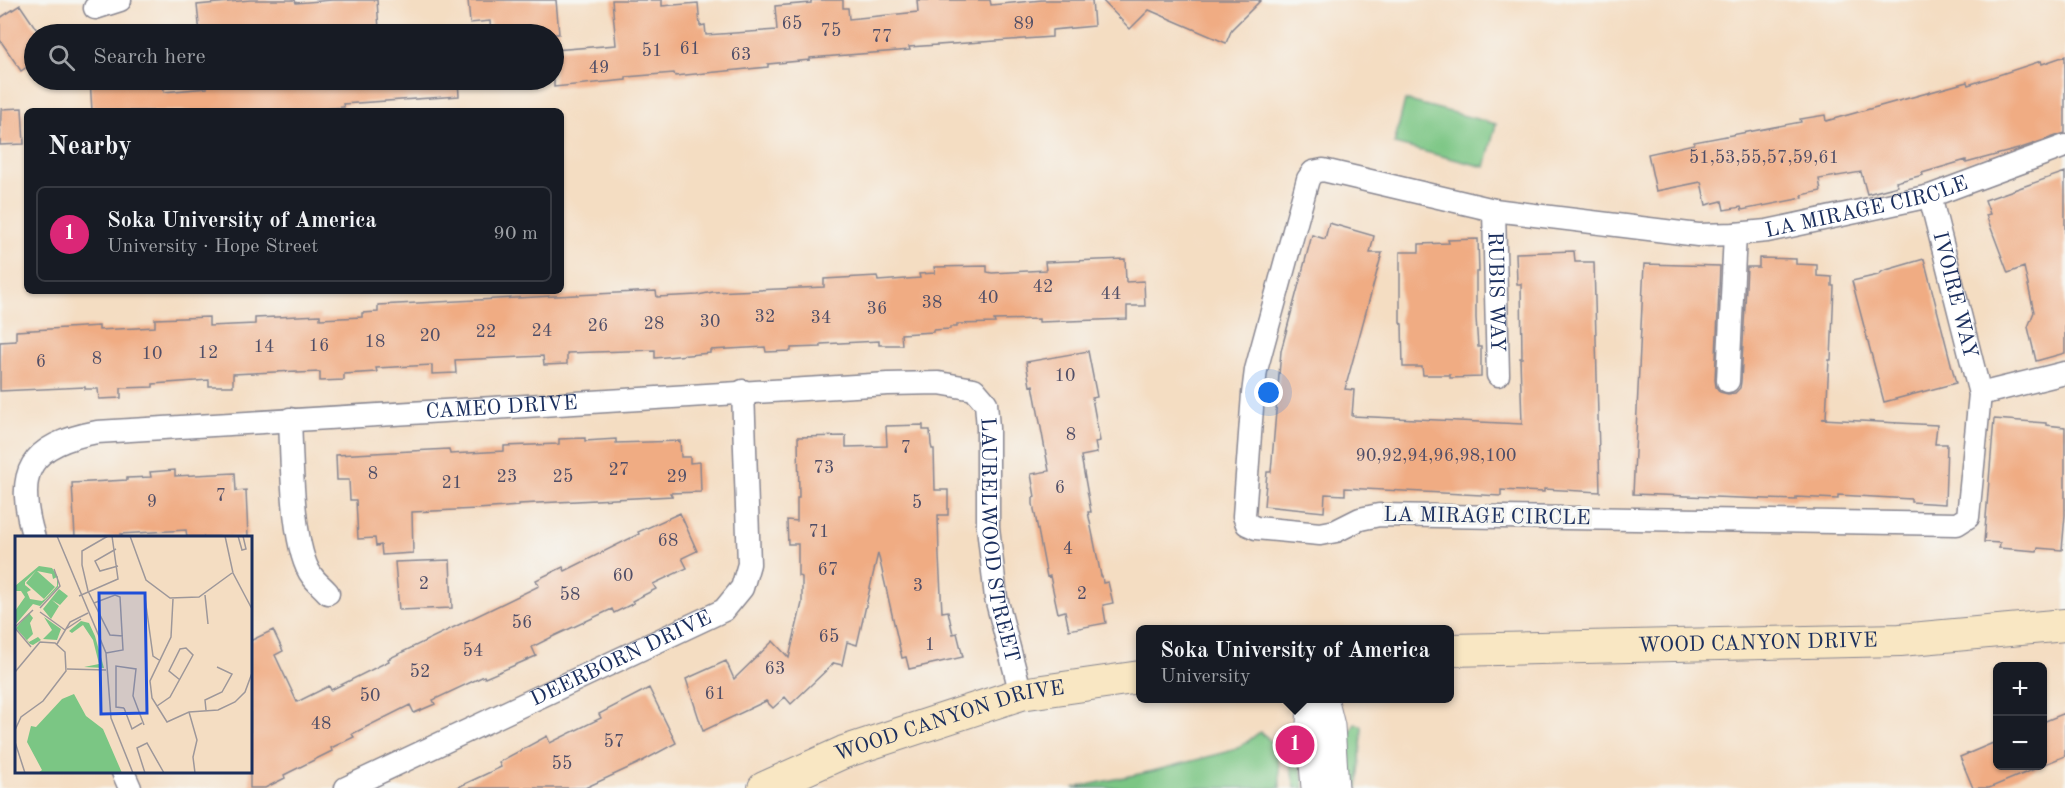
<!DOCTYPE html>
<meta charset="utf-8">
<style>
:root{--surface:#171b24;--page:#20242c;--text:#f1f3f6;--muted:#9ea1a6;--line:#363941;--accent:#db2777}
body{margin:0;font-family:"Old Standard TT",serif;background:var(--page);color:var(--text)}
.controls{position:absolute;right:18px;bottom:18px;display:grid;overflow:hidden;border-radius:9px;box-shadow:0 2px 4px #0004}
.controls button{width:54px;height:54px;display:grid;place-items:center;padding:0;border:0;border-bottom:2px solid var(--line);background:var(--surface);color:var(--text);font:30px sans-serif}
.you{position:absolute;left:1269px;top:393px;width:21px;height:21px;margin:-15px;border:4px solid #fff;border-radius:50%;background:#1a73e8;box-shadow:0 0 0 9px #1a73e833}
.badge{display:grid;place-items:center;width:39px;height:39px;border-radius:50%;background:var(--accent);color:#fff;font-size:20px;font-weight:700}
.pin{position:absolute;translate:-50% -50%;border:3px solid #fff;box-shadow:0 2px 6px #0006}
.popup{position:absolute;left:1136px;top:625px;width:318px;height:78px;box-sizing:border-box;display:grid;place-content:center;border-radius:9px;background:var(--surface);filter:drop-shadow(0 2px 4px #0005);font-size:20px;white-space:nowrap;color:var(--muted)}
.popup b{font-size:22px;color:var(--text)}
.popup::after{content:'';position:absolute;left:50%;top:100%;margin-left:-12px;border:12px solid transparent;border-top-color:var(--surface)}
.list{margin:0;padding:0;list-style:none}
h2{display:flex;justify-content:space-between;align-items:center;height:78px;margin:0;padding:0 24px;font-size:26px}
h2 small{font-size:20px;font-weight:400;color:var(--muted)}
.list li{display:grid;grid-template-columns:39px 1fr auto;gap:18px;align-items:center;box-sizing:border-box;height:96px;margin:0 12px 12px;padding:0 12px;border:2px solid var(--line);border-radius:9px}
.list b{display:block;font-size:22px;white-space:nowrap}
.list p{margin:0;font-size:20px;white-space:nowrap;color:var(--muted)}
.list em{font-size:20px;font-style:normal;color:var(--muted)}
.icon{flex:none;width:33px;height:33px;fill:none;stroke:currentColor;stroke-width:2;stroke-linecap:round;stroke-linejoin:round}
.map{position:relative;flex:none;width:2065px;height:788px;overflow:hidden}
.search{position:absolute;background:var(--surface);box-shadow:0 2px 4px #0004;left:24px;top:24px;width:540px;height:66px;display:flex;align-items:center;gap:15px;box-sizing:border-box;padding:0 21px;border-radius:33px;color:var(--muted);font-size:22px}
.panel{position:absolute;background:var(--surface);box-shadow:0 2px 4px #0004;left:24px;top:108px;width:540px;height:186px;border-radius:9px}
.map>svg:first-child{display:block}
.green{fill:#7bc684;stroke:#4b7a71;stroke-width:1.5}
.building{fill:#f0ac83}
.lines{fill:none;stroke-linecap:round;stroke-linejoin:round}
.minor-casing{stroke:#888690;stroke-width:25}
.tertiary-casing{stroke:#888690;stroke-width:29}
.secondary-casing{stroke:#888690;stroke-width:34}
.minor{stroke:#fff;stroke-width:22}
.tertiary{stroke:#fff;stroke-width:27}
.secondary{stroke:#f9e7c3;stroke-width:32}
.labels{text-anchor:middle;dominant-baseline:central;stroke-width:6;stroke-linejoin:round;paint-order:stroke}
.number-label{font-size:18px;fill:#504e67}
.street-label{font-size:21px;fill:#1b2f5e;stroke:#f6f6f2}
.inset-road{fill:none;stroke:#9d979a;stroke-width:1.5}
.view{fill:#1d4ed8;fill-opacity:0.15;stroke:#1d4ed8;stroke-width:3}
.inset-edge{fill:none;stroke:#1b2f5e;stroke-width:3}
</style>
<div class="map">
<svg width="2065" height="788" viewBox="0 0 2065 788">
<rect width="100%" height="100%" fill="#f6f6f2"/>
<filter id="ink" filterUnits="userSpaceOnUse"><feTurbulence type="fractalNoise" baseFrequency=".0167" numOctaves="2"/><feDisplacementMap in="SourceGraphic" scale="12" xChannelSelector="R" yChannelSelector="G"/><feConvolveMatrix kernelMatrix="1 2 1 2 8 2 1 2 1" color-interpolation-filters="sRGB"/></filter>
<filter id="wash" filterUnits="userSpaceOnUse"><feTurbulence type="fractalNoise" baseFrequency=".008" numOctaves="4" result="noise"/><feDisplacementMap in="SourceGraphic" scale="24" xChannelSelector="R" yChannelSelector="G"/><feGaussianBlur stdDeviation="1.35" result="paint"/><feColorMatrix in="noise" values="0 0 0 0 0 0 0 0 0 0 0 0 0 0 0 0 0 1.4 0 .05"/><feComposite in="paint" operator="in"/></filter>
<g filter="url(#wash)">
<rect width="100%" height="100%" fill="#f4ddc2"/>
<!-- green -->
<path class="green" d="M 1405,100 L 1496,124 L 1485,167 L 1394,144 Z
M 1355,723 L 1362,726 L 1362,730 L 1358,788 L 1350,788 L 1348,737 Z
M 1288,728 L 1298,746 L 1304,788 L 1295,788 L 1284,737 L 1284,733 Z
M 1260,732 C 1279,743 1280,768 1280,788 L 1073,788 L 1153,771 L 1227,752 L 1240,747 Z"/>
<g id="blocks">
<!-- building -->
<path class="building" d="M 250,0 L 295,0 L 296,3 L 332,0 L 377,0 L 379,30 L 354,31 L 354,34 L 329,34 L 328,25 L 226,34 L 200,34 L 197,5 Z
M 468,0 L 556,0 L 559,34 L 491,34 L 490,21 L 470,23 Z
M 612,0 L 662,0 L 662,6 L 698,3 L 700,26 L 705,25 L 706,35 L 777,30 L 775,6 L 811,3 L 811,0 L 843,0 L 843,8 L 848,8 L 849,19 L 918,12 L 917,0 L 990,0 L 991,5 L 1042,0 L 1092,0 L 1094,26 L 1052,30 L 1052,37 L 909,47 L 910,50 L 810,58 L 810,60 L 768,64 L 768,67 L 675,76 L 674,73 L 626,77 L 626,80 L 554,87 L 554,50 L 616,45 Z
M 1102,0 L 1261,0 L 1232,29 L 1226,43 L 1149,10 L 1130,29 Z
M 20,5 L 39,33 L 34,34 L 34,62 L 21,71 L 0,40 L 0,18 Z
M 2065,56 L 2065,133 L 2018,149 L 1966,163 L 1966,160 L 1922,173 L 1923,175 L 1896,182 L 1898,186 L 1867,194 L 1861,172 L 1819,179 L 1821,191 L 1802,195 L 1803,198 L 1742,210 L 1741,207 L 1724,210 L 1722,201 L 1706,205 L 1701,182 L 1656,191 L 1648,154 L 1694,144 L 1694,142 L 1801,122 L 1800,119 L 1825,115 L 1826,121 L 1967,82 L 1968,85 L 2041,61 L 2042,64 Z
M 90,80 L 163,80 L 164,92 L 207,88 L 207,83 L 245,80 L 282,80 L 282,84 L 325,80 L 458,80 L 459,96 L 343,104 L 344,107 L 301,111 L 92,111 Z
M 22,108 L 24,144 L 0,145 L 1,109 Z
M 2065,172 L 2065,353 L 2036,361 L 2028,327 L 2034,312 L 2024,267 L 2008,273 L 1986,215 L 1990,214 L 1985,200 Z
M 1329,223 L 1374,236 L 1370,253 L 1382,253 L 1345,389 L 1354,390 L 1352,416 L 1522,424 L 1520,358 L 1522,358 L 1521,284 L 1517,284 L 1516,253 L 1574,251 L 1575,262 L 1594,262 L 1600,492 L 1544,489 L 1544,492 L 1501,490 L 1501,496 L 1345,488 L 1345,495 L 1325,494 L 1324,512 L 1264,506 L 1267,472 L 1271,472 L 1281,351 L 1312,235 L 1325,239 Z
M 1478,239 L 1479,272 L 1476,272 L 1476,318 L 1478,347 L 1481,347 L 1481,377 L 1450,378 L 1450,375 L 1423,375 L 1422,367 L 1403,367 L 1402,324 L 1400,323 L 1400,252 L 1419,252 L 1419,244 L 1449,243 L 1448,240 Z
M 1759,258 L 1796,259 L 1796,264 L 1817,265 L 1817,276 L 1832,277 L 1832,286 L 1834,286 L 1831,360 L 1829,360 L 1826,418 L 1822,419 L 1937,425 L 1935,444 L 1947,444 L 1945,504 L 1911,502 L 1911,499 L 1838,495 L 1838,499 L 1796,497 L 1796,500 L 1633,494 L 1644,264 L 1720,266 L 1715,380 L 1716,387 L 1720,392 L 1728,394 L 1735,393 L 1740,388 L 1741,382 L 1747,267 L 1759,267 Z
M 1125,259 L 1126,282 L 1144,281 L 1145,306 L 1127,306 L 1127,319 L 1039,322 L 1039,319 L 994,320 L 995,323 L 957,324 L 957,327 L 950,327 L 950,329 L 933,330 L 933,332 L 901,334 L 902,345 L 879,345 L 879,341 L 821,344 L 821,347 L 791,348 L 791,351 L 766,352 L 765,347 L 710,350 L 710,353 L 655,358 L 655,350 L 567,353 L 567,364 L 544,365 L 543,356 L 455,360 L 456,373 L 432,374 L 432,365 L 376,368 L 377,372 L 344,374 L 344,380 L 320,381 L 320,372 L 297,373 L 297,371 L 233,374 L 233,386 L 209,386 L 209,380 L 153,384 L 153,387 L 121,388 L 121,398 L 99,399 L 98,389 L 85,389 L 85,387 L 0,391 L 0,342 L 16,341 L 16,331 L 99,326 L 99,330 L 155,327 L 155,319 L 209,317 L 209,326 L 255,324 L 255,318 L 320,315 L 320,319 L 362,317 L 362,313 L 378,312 L 378,305 L 656,291 L 657,297 L 698,295 L 713,292 L 824,287 L 824,279 L 877,276 L 878,281 L 920,278 L 919,274 L 935,273 L 934,267 L 987,266 L 987,272 L 992,273 L 1046,270 L 1045,262 Z
M 1924,259 L 1956,383 L 1884,402 L 1852,281 L 1878,275 L 1883,271 Z
M 1088,351 L 1097,397 L 1092,398 L 1100,441 L 1095,442 L 1097,453 L 1081,456 L 1091,512 L 1088,512 L 1101,576 L 1102,576 L 1103,583 L 1108,582 L 1113,603 L 1103,605 L 1106,623 L 1069,630 L 1065,611 L 1058,613 L 1050,576 L 1047,577 L 1033,504 L 1033,498 L 1035,497 L 1031,474 L 1049,471 L 1033,385 L 1030,386 L 1026,362 Z
M 1994,419 L 2046,423 L 2046,425 L 2065,427 L 2065,515 L 2062,550 L 2038,548 L 2037,551 L 1999,548 L 2000,543 L 1984,542 Z
M 923,425 L 923,430 L 930,430 L 931,445 L 932,449 L 934,449 L 935,490 L 948,490 L 948,515 L 938,515 L 939,557 L 942,612 L 948,611 L 953,634 L 957,633 L 963,657 L 909,669 L 906,657 L 902,658 L 878,553 L 857,645 L 847,642 L 842,665 L 834,663 L 791,704 L 785,697 L 773,708 L 766,701 L 703,731 L 686,679 L 726,661 L 734,679 L 773,641 L 789,658 L 802,603 L 802,577 L 798,576 L 798,544 L 788,544 L 787,520 L 797,521 L 797,498 L 799,498 L 798,437 L 846,436 L 846,447 L 887,446 L 886,426 Z
M 585,438 L 585,441 L 616,439 L 616,443 L 680,441 L 681,457 L 690,457 L 690,463 L 700,462 L 701,492 L 670,493 L 672,496 L 519,504 L 519,506 L 477,509 L 412,512 L 413,553 L 382,555 L 381,545 L 376,546 L 375,538 L 358,539 L 356,500 L 350,500 L 349,480 L 337,480 L 336,455 L 449,449 L 450,454 L 504,451 L 504,446 L 559,444 L 559,439 Z
M 175,470 L 175,476 L 235,473 L 236,491 L 246,490 L 248,537 L 187,537 L 186,530 L 121,534 L 122,537 L 75,537 L 72,483 L 127,480 L 127,478 L 151,477 L 150,472 Z
M 680,513 L 697,551 L 682,558 L 687,568 L 653,584 L 656,589 L 632,601 L 634,603 L 614,613 L 612,609 L 554,636 L 532,647 L 536,656 L 485,678 L 484,676 L 433,700 L 435,704 L 414,713 L 410,705 L 352,734 L 354,737 L 331,748 L 332,751 L 284,775 L 285,778 L 265,788 L 250,788 L 250,641 L 273,630 L 283,651 L 275,655 L 297,702 L 329,686 L 331,690 L 389,661 L 388,659 L 539,586 L 536,580 L 563,567 L 565,571 L 639,534 L 638,532 Z
M 450,560 L 452,608 L 399,610 L 395,562 Z
M 649,688 L 676,743 L 637,764 L 585,788 L 456,788 L 501,767 L 499,762 L 547,736 L 550,743 L 601,718 L 599,714 Z
M 2065,713 L 2065,756 L 2043,765 L 2043,722 Z
M 1998,741 L 1998,765 L 2042,766 L 1989,788 L 1973,788 L 1960,757 Z"/>
</g>
</g>
<g filter="url(#ink)">
<use href="#blocks" fill-opacity="0" stroke="#888690" stroke-width="1.5"/>
<g class="lines">
<defs>
<g id="minor">
<path d="M 95,8 L 120,0"/>
<path id="s1" d="M 1930,196 L 1980,394 L 1968,517 L 1957,524 L 1379,515 L 1360,519 L 1336,531 L 1320,534 L 1256,528 L 1247,524 L 1244,516 L 1253,394 L 1256,370 L 1308,179 L 1313,172 L 1323,170 L 1494,210 L 1698,235 L 1735,234 L 1767,231 L 1930,196 L 2065,146"/>
<path id="s2" d="M 1494,210 L 1498,375"/>
<path d="M 1728,381 L 1735,234"/>
<path d="M 1980,394 L 2065,373"/>
<path d="M 290,419 C 292,456 291,548 312,576 C 316,582 323,587 328,593"/>
<path id="s3" d="M 34,538 C 14,471 29,445 97,432 L 888,384 L 939,383 L 974,389 L 986,403 L 988,428 L 988,527 L 996,598 L 1021,694"/>
<path d="M 123,772 L 130,788"/>
<path id="s4" d="M 346,788 L 724,610 L 742,588 L 749,564 L 743,391"/>
</g>
<path id="tertiary" d="M 1311,698 L 1310,726 L 1315,788
M 1324,698 L 1331,726 L 1335,788"/>
<g id="secondary">
<path id="s5" d="M 1450,650 L 1900,640 L 2065,625"/>
<path id="s6" d="M 764,788 L 844,752 L 1021,694 L 1140,677"/>
</g>
</defs>
<!-- minor casing -->
<use href="#minor" class="minor-casing"/>
<!-- tertiary casing -->
<use href="#tertiary" class="tertiary-casing"/>
<!-- secondary casing -->
<use href="#secondary" class="secondary-casing"/>
<!-- minor -->
<use href="#minor" class="minor"/>
<!-- tertiary -->
<use href="#tertiary" class="tertiary"/>
<!-- secondary -->
<use href="#secondary" class="secondary"/>
</g>
</g>
<g class="labels">
<!-- number labels -->
<g class="number-label">
<text x="792" y="24">65</text>
<text x="1024" y="24">89</text>
<text x="831" y="31">75</text>
<text x="882" y="37">77</text>
<text x="690" y="49">61</text>
<text x="652" y="51">51</text>
<text x="741" y="55">63</text>
<text x="599" y="68">49</text>
<text x="1764" y="158">51,53,55,57,59,61</text>
<text x="1043" y="287">42</text>
<text x="1111" y="294">44</text>
<text x="988" y="298">40</text>
<text x="932" y="303">38</text>
<text x="877" y="309">36</text>
<text x="765" y="317">32</text>
<text x="821" y="318">34</text>
<text x="710" y="322">30</text>
<text x="654" y="324">28</text>
<text x="598" y="326">26</text>
<text x="542" y="331">24</text>
<text x="486" y="332">22</text>
<text x="430" y="336">20</text>
<text x="375" y="342">18</text>
<text x="319" y="346">16</text>
<text x="264" y="347">14</text>
<text x="208" y="353">12</text>
<text x="152" y="354">10</text>
<text x="97" y="359">8</text>
<text x="41" y="362">6</text>
<text x="1065" y="376">10</text>
<text x="1071" y="435">8</text>
<text x="906" y="448">7</text>
<text x="1436" y="456">90,92,94,96,98,100</text>
<text x="824" y="468">73</text>
<text x="619" y="470">27</text>
<text x="373" y="474">8</text>
<text x="507" y="477">23</text>
<text x="563" y="477">25</text>
<text x="677" y="477">29</text>
<text x="452" y="483">21</text>
<text x="1060" y="488">6</text>
<text x="221" y="496">7</text>
<text x="152" y="502">9</text>
<text x="917" y="503">5</text>
<text x="819" y="532">71</text>
<text x="668" y="541">68</text>
<text x="1068" y="549">4</text>
<text x="828" y="570">67</text>
<text x="623" y="576">60</text>
<text x="424" y="584">2</text>
<text x="918" y="586">3</text>
<text x="1082" y="594">2</text>
<text x="570" y="595">58</text>
<text x="522" y="623">56</text>
<text x="829" y="637">65</text>
<text x="930" y="645">1</text>
<text x="473" y="651">54</text>
<text x="775" y="669">63</text>
<text x="420" y="672">52</text>
<text x="715" y="694">61</text>
<text x="370" y="696">50</text>
<text x="321" y="724">48</text>
<text x="614" y="742">57</text>
<text x="562" y="764">55</text>
</g>
<!-- street labels -->
<g class="street-label">
<text stroke="none"><textPath href="#s1" startOffset="1980">LA MIRAGE CIRCLE</textPath></text>
<text stroke="none"><textPath href="#s2" startOffset="82">RUBIS WAY</textPath></text>
<text stroke="none"><textPath href="#s1" startOffset="102">IVOIRE WAY</textPath></text>
<text stroke="none"><textPath href="#s3" startOffset="555">CAMEO DRIVE</textPath></text>
<text transform="translate(1487 517) rotate(1)">LA MIRAGE CIRCLE</text>
<text stroke="none"><textPath href="#s3" startOffset="1185">LAURELWOOD STREET</textPath></text>
<text stroke="none"><textPath href="#s5" startOffset="308">WOOD CANYON DRIVE</textPath></text>
<text stroke="none"><textPath href="#s4" startOffset="304">DEERBORN DRIVE</textPath></text>
<text stroke="none"><textPath href="#s6" startOffset="198">WOOD CANYON DRIVE</textPath></text>
</g>
</g>
<!-- overview -->
<g transform="translate(15 536)">
<rect width="237" height="237" fill="#f4ddc2"/>
<path d="M 24,30 L 37,32 L 43,41 L 43,51 L 25,70 L 18,68 L 0,89 L 0,75 L 10,61 L 6,55 L 0,55 L 0,50 ZM 21,35 L 11,47 L 29,63 L 40,51 L 22,35 L 37,38 L 38,43 L 42,41 L 42,50 L 30,63 L 27,65 L 15,63 L 12,56 L 16,54 L 10,49 L 10,46 ZM 44,53 L 53,60 L 45,69 L 37,64 L 44,70 L 36,83 L 28,73 ZM 14,77 L 18,82 L 15,87 L 18,98 L 12,104 L 14,106 L 23,101 L 26,104 L 18,109 L 15,108 L 1,92 ZM 29,81 L 46,93 L 42,104 L 28,103 L 37,94 ZM 66,85 L 74,87 L 80,100 L 89,132 L 69,131 L 84,128 L 78,104 L 68,89 L 57,97 L 54,95 ZM 59,158 L 71,180 L 88,193 L 107,237 L 23,237 L 27,234 L 12,206 L 16,190 L 21,191 L 47,163 Z" fill="#7bc684" fill-rule="evenodd"/>
<path class="inset-road" d="M 42,0 L 91,117 L 96,182 L 118,237M 93,0 L 67,15 L 67,29 L 73,55 L 95,99 L 108,100M 115,0 L 131,44 L 155,62 L 184,61 L 217,37M 210,0 L 218,37 L 237,73M 223,0 L 227,14 L 231,13 L 228,0M 101,13 L 80,25 L 85,35 L 103,30M 190,59 L 193,88M 64,60 L 103,43 L 97,0M 130,62 L 138,120 L 144,124M 158,63 L 156,101 L 135,145 L 137,162 L 152,186 L 174,176 L 203,174 L 220,166 L 230,156 L 237,137M 79,67 L 100,59 L 105,61 L 108,114 L 91,117M 25,72 L 45,50 L 39,33M 25,76 L 50,94M 0,91 L 18,74M 0,92 L 16,111M 51,93 L 66,83M 42,108 L 55,86 L 73,77M 52,133 L 91,134M 0,136 L 25,106 L 40,107 L 50,116 L 51,135 L 28,165 L 6,181 L 0,194M 142,170 L 155,161 L 178,119 L 171,112 L 165,113 L 154,135 L 165,144M 109,172 L 101,171 L 101,130 L 121,133 L 118,160 L 129,189M 109,172 L 117,193 L 127,187M 191,174 L 190,164 L 207,156 L 217,138 L 202,131M 174,176 L 182,204 L 178,221 L 180,237M 0,206 L 10,237M 130,237 L 122,212 L 132,207 L 149,237"/>
<path class="view" d="M 84,57 L 130,57 L 132,177 L 86,178 Z"/>
<rect width="237" height="237" class="inset-edge"/>
</g>
</svg>
<div class="controls">
<button>+</button>
<button>−</button>
</div>
<div class="you"></div>
<div class="pin badge" style="left:1295px;top:745px">1</div>
<div class="popup"><b>Soka University of America</b>University</div>
<div class="search"><svg class="icon" aria-label="search" viewBox="0 0 24 24"><circle cx="10" cy="10" r="6"/><path d="M15 15l6 6"/></svg>Search here</div>
<section class="panel">
<h2>Nearby<small></small></h2>
<ul class="list">
<li><span class="badge">1</span><div><b>Soka University of America</b><p>University · Hope Street</p></div><em>90 m</em></li>
</ul>
</section>
</div>
